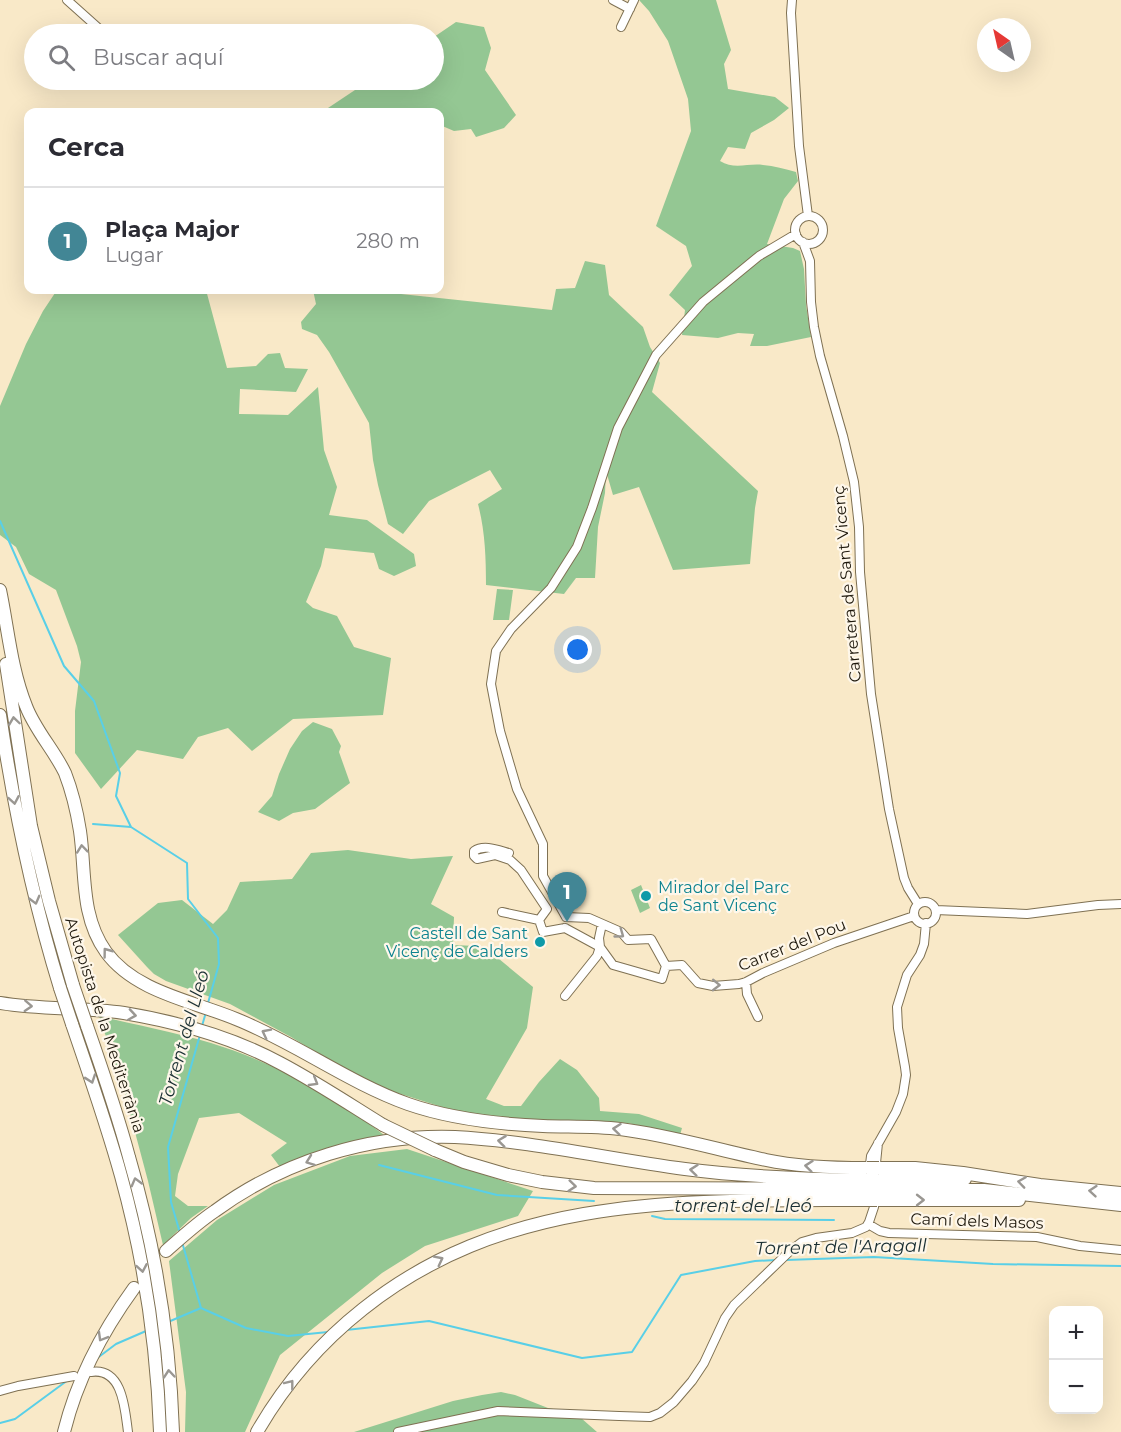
<!DOCTYPE html>
<html lang="es">
<meta charset="utf-8">
<style>
:root{--surface:#fff;--page:#f2f2f3;--text:#2b2b33;--muted:#7c7c81;--line:#e1e1e2;--accent:#428695}
body{margin:0;font-family:Montserrat,sans-serif;background:var(--page);color:var(--text)}
.controls{position:absolute;right:18px;bottom:18px;display:grid;overflow:hidden;border-radius:12px;box-shadow:0 6px 24px #0002}
.controls button{width:54px;height:54px;display:grid;place-items:center;padding:0;border:0;border-bottom:2px solid var(--line);background:var(--surface);color:var(--text);font:30px sans-serif}
.compass{position:absolute;left:977px;top:18px;width:54px;height:54px;border-radius:50%;background:var(--surface);box-shadow:0 6px 24px #0002;rotate:326deg}
.you{position:absolute;left:578px;top:650px;width:21px;height:21px;margin:-15px;border:4px solid #fff;border-radius:50%;background:#1a73e8;box-shadow:0 0 0 9px #1a73e833}
.badge{display:grid;place-items:center;width:39px;height:39px;border-radius:50%;background:var(--accent);color:#fff;font-size:20px;font-weight:700}
.pin{position:absolute;translate:-50% -50px;filter:drop-shadow(0 2px 3px #0008)}
.pin::after{content:'';position:absolute;top:32px;width:21px;height:18px;background:inherit;clip-path:polygon(0 0,100% 0,50% 100%)}
.list{margin:0;padding:0;list-style:none}
h2{display:flex;justify-content:space-between;align-items:center;height:78px;margin:0;padding:0 24px;font-size:26px}
h2 small{font-size:20px;font-weight:400;color:var(--muted)}
.list li{display:grid;grid-template-columns:39px 1fr auto;gap:18px;align-items:center;box-sizing:border-box;height:108px;padding:0 24px;border-top:2px solid var(--line)}
.list b{display:block;font-size:22px;white-space:nowrap}
.list p{margin:0;font-size:20px;white-space:nowrap;color:var(--muted)}
.list em{font-size:20px;font-style:normal;color:var(--muted)}
.icon{flex:none;width:33px;height:33px;fill:none;stroke:currentColor;stroke-width:2;stroke-linecap:round;stroke-linejoin:round}
.map{position:relative;flex:none;width:1121px;height:1432px;overflow:hidden}
.search{position:absolute;background:var(--surface);box-shadow:0 6px 24px #0002;left:24px;top:24px;width:420px;height:66px;display:flex;align-items:center;gap:15px;box-sizing:border-box;padding:0 21px;border-radius:33px;color:var(--muted);font-size:22px}
.panel{position:absolute;background:var(--surface);box-shadow:0 6px 24px #0002;left:24px;top:108px;width:420px;height:186px;border-radius:12px}
.map>svg:first-child{display:block}
.green{fill:#94c793}
.lines{fill:none;stroke-linecap:round;stroke-linejoin:round}
.stream{stroke:#59cfe7;stroke-width:2}
.minor-casing{stroke:#7f7153;stroke-width:10}
.highway-casing{stroke:#7f7153;stroke-width:14}
.minor{stroke:#fff;stroke-width:8}
.highway{stroke:#fff;stroke-width:12}
.highway-bridge-casing{stroke:#7f7153;stroke-width:14;stroke-linecap:butt}
.highway-bridge{stroke:#fff;stroke-width:12}
.oneway{stroke:#9a9792}
.culture-dot{fill:#0f9aa8;stroke:#fef7ea;stroke-width:2}
.labels{text-anchor:middle;dominant-baseline:central;stroke-width:4.5;stroke-linejoin:round;paint-order:stroke}
.street-label{font-size:16px;fill:#1e180c;stroke:#fef7ea}
.culture-label{font-size:16px;fill:#0d838f;stroke:#fef7ea;text-anchor:start}
.water-label{font-size:18px;font-style:italic;fill:#192e32;stroke:#fef7ea}
</style>
<div class="map">
<svg width="1121" height="1432" viewBox="0 0 1121 1432">
<rect width="100%" height="100%" fill="#f9e9c8"/>
<!-- green -->
<path class="green" d="M 639,0 L 716,0 L 731,50 L 724,64 L 728,89 L 775,97 L 789,108 L 774,120 L 751,133 L 745,149 L 728,147 L 720,161 C 734,170 748,163 763,165 C 774,166 785,169 796,172 L 798,181 L 784,199 L 767,244 L 793,248 L 800,251 L 804,269 L 806,305 L 811,337 L 767,346 L 750,346 L 754,334 L 738,333 L 718,338 L 682,335 L 685,310 L 669,295 L 692,266 L 686,246 L 656,226 L 691,131 L 688,99 L 668,41 L 649,11 Z
M 456,22 L 484,27 L 491,48 L 485,70 L 516,115 L 504,128 L 476,137 L 471,129 L 454,131 L 440,125 L 440,112 L 322,112 L 370,80 L 434,80 L 434,37 Z
M 585,261 L 605,265 L 609,295 L 643,327 L 650,347 L 660,363 L 652,392 L 758,491 L 755,508 L 750,564 L 673,570 L 639,487 L 613,495 L 606,471 L 605,493 L 598,527 L 595,578 L 576,578 L 564,594 L 486,585 C 486,557 485,531 478,504 L 502,489 L 490,470 L 429,501 L 403,534 L 388,524 L 378,485 L 373,460 L 369,423 L 329,352 L 317,335 L 302,329 L 301,322 L 316,304 L 313,290 L 396,290 L 401,294 L 552,310 L 556,289 L 575,288 Z
M 57,290 L 206,290 L 227,368 L 256,366 L 268,354 L 280,353 L 285,368 L 308,369 L 296,392 L 240,389 L 239,414 L 288,415 L 318,387 L 324,450 L 337,487 L 329,515 L 367,520 L 414,554 L 416,566 L 394,576 L 379,569 L 374,553 L 325,548 L 321,566 L 306,602 L 313,608 L 337,616 L 354,647 L 391,658 L 383,715 L 293,719 L 252,751 L 228,728 L 198,737 L 183,759 L 137,750 L 101,789 L 75,753 L 75,711 L 81,662 L 77,646 L 56,590 L 29,574 L 16,547 L 0,535 L 0,406 L 26,344 L 43,311 Z
M 497,589 L 513,590 L 509,620 L 493,620 Z
M 313,722 L 332,729 L 341,746 L 339,752 L 350,783 L 315,809 L 293,813 L 279,821 L 258,812 L 272,796 L 279,774 L 290,749 L 302,731 Z
M 348,850 L 411,859 L 453,856 L 431,904 L 454,917 L 453,945 L 477,946 L 493,954 L 533,987 L 527,1028 L 486,1099 L 504,1106 L 521,1106 L 539,1082 L 560,1059 L 577,1070 L 599,1098 L 600,1111 L 639,1114 L 682,1128 L 680,1135 L 628,1123 L 496,1119 L 442,1107 L 388,1090 L 355,1076 L 291,1037 L 230,1004 L 166,981 L 154,974 L 147,967 L 118,935 L 158,903 L 182,900 L 213,924 L 227,910 L 240,882 L 292,879 L 311,853 Z
M 641,885 L 650,908 L 640,913 L 631,890 Z
M 99,1016 C 136,1025 174,1032 211,1043 C 273,1062 333,1095 384,1135 L 320,1150 L 280,1167 L 271,1155 L 287,1143 L 239,1113 L 199,1118 L 178,1174 L 175,1196 L 188,1206 L 208,1206 L 191,1218 L 163,1245 L 148,1181 L 123,1087 Z
M 407,1149 L 533,1191 L 518,1216 L 425,1246 L 382,1273 L 280,1355 L 245,1432 L 185,1432 L 186,1392 L 169,1261 L 217,1220 L 274,1185 L 350,1156 Z
M 501,1392 L 515,1395 L 548,1408 L 573,1413 L 581,1418 L 597,1432 L 354,1432 L 453,1401 L 482,1395 Z"/>
<g class="lines">
<!-- stream -->
<path class="stream" d="M 0,521 L 64,666 L 94,701 L 120,773 L 116,796 L 131,827 L 187,863 L 188,899 L 218,938 L 219,964 L 208,1003
M 93,824 L 131,827
M 202,1026 L 206,1012
M 379,1165 L 497,1195 L 594,1201
M 652,1216 L 665,1219 L 834,1220
M 180,1233 L 171,1202 L 168,1147 L 200,1035
M 182,1242 L 201,1308
M 786,1260 L 874,1257 L 993,1264 L 1121,1266
M 168,1322 L 201,1308 L 246,1328 L 288,1336 L 328,1332
M 346,1330 L 429,1321 L 582,1358 L 632,1352 L 681,1275 L 755,1261 L 777,1260
M 96,1359 L 116,1344 L 146,1331
M 0,1423 L 15,1419 L 68,1380"/>
<defs>
<path id="minor" d="M 67,0 L 105,34
M 613,0 L 630,9
M 792,0 L 791,13 L 799,146 L 808,216
M 621,27 L 634,0
M795 230a14 14 0 1 1 28 0a14 14 0 1 1-28 0Z
M 803,242 L 810,261 L 811,302 L 814,327 L 820,356 L 843,436 L 854,482 L 859,527 L 860,572 L 871,694 L 889,809 L 904,878 L 908,888 L 918,904
M 509,853 C 498,850 484,844 474,851 L 474,856 L 477,859 L 495,855 L 510,860 L 521,870 L 547,909 L 539,920
M914 913a11 11 0 1 1 22 0a11 11 0 1 1-22 0Z
M 936,910 L 1027,914 L 1098,905 L 1121,904
M 502,912 L 539,920
M 566,917 L 543,876 L 543,844 L 517,789 L 500,731 L 491,684 L 496,651 L 511,629 L 551,588 L 577,547 L 592,508 L 618,428 L 656,355 L 703,302 L 759,256 L 796,234
M 566,917 L 589,918 L 621,932 L 628,940 L 651,939 L 666,966
M 539,920 L 543,932 L 565,928
M 565,928 L 600,947 L 613,965 L 662,979 L 666,966
M 600,947 L 599,938 L 602,924
M 666,966 L 682,965 L 698,983 L 713,986 L 739,984 L 746,982 L 763,973 L 834,943 L 914,916
M 746,982 L 747,994 L 758,1017
M 565,996 L 597,956 L 600,947
M 869,1173 L 871,1156 L 896,1112 L 903,1094 L 906,1075 L 905,1067 L 898,1028 L 897,1007 L 907,975 L 920,955 L 924,944 L 926,923
M 875,1173 L 878,1143
M 868,1224 L 880,1231 L 889,1233 L 1037,1237 L 1080,1246 L 1121,1250
M 91,1372 C 123,1367 125,1410 128,1432
M 0,1391 L 18,1386 L 74,1376
M 398,1432 L 498,1411 L 619,1416 L 650,1417 L 660,1413 L 674,1402 L 692,1381 L 704,1363 L 725,1318 L 734,1305 L 790,1251 L 802,1242 L 816,1238 L 852,1233 L 866,1227 L 869,1222 L 874,1207 L 875,1195"/>
<path id="highway" d="M 0,590 C 8,628 11,669 26,706 C 35,730 54,750 65,773 C 72,791 77,812 80,831 C 86,872 80,916 106,952 C 135,992 193,1001 236,1019 C 296,1043 347,1082 408,1104 C 451,1119 497,1124 543,1126 C 568,1127 594,1126 620,1129 C 669,1135 718,1150 766,1160 C 799,1167 833,1168 867,1168
M 6,664 L 31,826 L 49,901 L 73,985
M 0,715 C 14,809 32,897 60,988
M 0,1003 C 41,1010 83,1007 124,1013 C 178,1022 232,1037 280,1063 C 316,1082 349,1104 383,1125
M 72,1024 C 89,1074 107,1125 121,1176 C 144,1259 157,1346 160,1432
M 87,1026 C 102,1069 117,1112 129,1157 C 155,1246 170,1339 173,1432
M 435,1150 L 464,1162 L 508,1175 L 542,1182 L 594,1188 L 866,1189
M 879,1168 L 915,1168 L 963,1173 L 1040,1185 L 1121,1193
M 878,1180 L 965,1179
M 878,1189 L 984,1190 L 1121,1205
M 877,1200 L 1019,1200
M 166,1251 C 182,1237 197,1223 215,1211 C 283,1161 370,1134 455,1137 C 532,1141 608,1159 685,1169 C 745,1177 806,1179 866,1180
M 64,1432 C 77,1379 102,1332 134,1288
M 257,1432 C 284,1385 320,1343 363,1309 C 510,1192 688,1201 866,1200"/>
</defs>
<!-- minor casing -->
<use href="#minor" class="minor-casing"/>
<!-- highway casing -->
<use href="#highway" class="highway-casing"/>
<!-- minor -->
<use href="#minor" class="minor"/>
<!-- highway -->
<use href="#highway" class="highway"/>
<defs>
<path id="highway-bridge" d="M 73,985 L 87,1026
M 60,988 L 72,1024
M 383,1125 L 435,1150
M 867,1168 L 879,1168
M 866,1180 L 878,1180
M 866,1189 L 878,1189
M 866,1200 L 877,1200"/>
</defs>
<!-- highway-bridge casing -->
<use href="#highway-bridge" class="highway-bridge-casing"/>
<!-- highway-bridge -->
<use href="#highway-bridge" class="highway-bridge"/>
</g>
<!-- one-way arrows -->
<defs><path id="oneway-chevron" d="M-2-3.5L2.5 0L-2 3.5" fill="none" stroke-width="1.6" stroke-linecap="round" stroke-linejoin="round" transform="scale(1.5)"/></defs>
<g class="oneway">
<use href="#oneway-chevron" transform="translate(14 721) rotate(-98)"/>
<use href="#oneway-chevron" transform="translate(14 800) rotate(80)"/>
<use href="#oneway-chevron" transform="translate(82 849) rotate(-96)"/>
<use href="#oneway-chevron" transform="translate(35 900) rotate(75)"/>
<use href="#oneway-chevron" transform="translate(620 934) rotate(36)"/>
<use href="#oneway-chevron" transform="translate(107 952) rotate(-127)"/>
<use href="#oneway-chevron" transform="translate(716 985) rotate(1)"/>
<use href="#oneway-chevron" transform="translate(28 1006) rotate(3)"/>
<use href="#oneway-chevron" transform="translate(132 1015) rotate(9)"/>
<use href="#oneway-chevron" transform="translate(266 1033) rotate(-153)"/>
<use href="#oneway-chevron" transform="translate(91 1079) rotate(71)"/>
<use href="#oneway-chevron" transform="translate(314 1082) rotate(31)"/>
<use href="#oneway-chevron" transform="translate(617 1129) rotate(-174)"/>
<use href="#oneway-chevron" transform="translate(502 1141) rotate(-173)"/>
<use href="#oneway-chevron" transform="translate(310 1161) rotate(160)"/>
<use href="#oneway-chevron" transform="translate(809 1166) rotate(-174)"/>
<use href="#oneway-chevron" transform="translate(694 1170) rotate(-174)"/>
<use href="#oneway-chevron" transform="translate(136 1182) rotate(-105)"/>
<use href="#oneway-chevron" transform="translate(1022 1182) rotate(-172)"/>
<use href="#oneway-chevron" transform="translate(572 1186) rotate(6)"/>
<use href="#oneway-chevron" transform="translate(1093 1191) rotate(-175)"/>
<use href="#oneway-chevron" transform="translate(920 1200)"/>
<use href="#oneway-chevron" transform="translate(439 1260) rotate(-27)"/>
<use href="#oneway-chevron" transform="translate(142 1268) rotate(80)"/>
<use href="#oneway-chevron" transform="translate(102 1337) rotate(120)"/>
<use href="#oneway-chevron" transform="translate(169 1374) rotate(-95)"/>
<use href="#oneway-chevron" transform="translate(290 1384) rotate(-52)"/>
</g>
<!-- markers -->
<g class="culture-dot">
<circle cx="646" cy="896" r="6"/>
<circle cx="540" cy="942" r="6"/>
</g>
<g class="labels">
<!-- street labels -->
<g class="street-label">
<text transform="translate(847 584) rotate(-95)">Carretera de Sant Vicenç</text>
<text transform="translate(792 945) rotate(-22)">Carrer del Pou</text>
<text transform="translate(105 1025) rotate(72)">Autopista de la Mediterrània</text>
<text transform="translate(977 1221) rotate(2)">Camí dels Masos</text>
</g>
<!-- culture labels -->
<g class="culture-label">
<text x="658" y="887">Mirador del Parc<tspan x="658" dy="18">de Sant Vicenç</tspan></text>
<text x="528" y="933" text-anchor="end">Castell de Sant<tspan x="528" dy="18">Vicenç de Calders</tspan></text>
</g>
<!-- water labels -->
<g class="water-label">
<text transform="translate(184 1038) rotate(-74)">Torrent del Lleó</text>
<text x="743" y="1206">torrent del Lleó</text>
<text transform="translate(841 1247) rotate(-1)">Torrent de l'Aragall</text>
</g>
</g>
</svg>
<div class="controls">
<button>+</button>
<button>−</button>
</div>
<svg class="compass" viewBox="-18 -18 36 36"><path d="M0-13l5 13h-10z" fill="#e53935"/><path d="M0 13l5-13h-10z" fill="#7c7c81"/></svg>
<div class="you"></div>
<div class="pin badge" style="left:567px;top:922px">1</div>
<div class="search"><svg class="icon" aria-label="search" viewBox="0 0 24 24"><circle cx="10" cy="10" r="6"/><path d="M15 15l6 6"/></svg>Buscar aquí</div>
<section class="panel">
<h2>Cerca<small></small></h2>
<ul class="list">
<li><span class="badge">1</span><div><b>Plaça Major</b><p>Lugar</p></div><em>280 m</em></li>
</ul>
</section>
</div>
